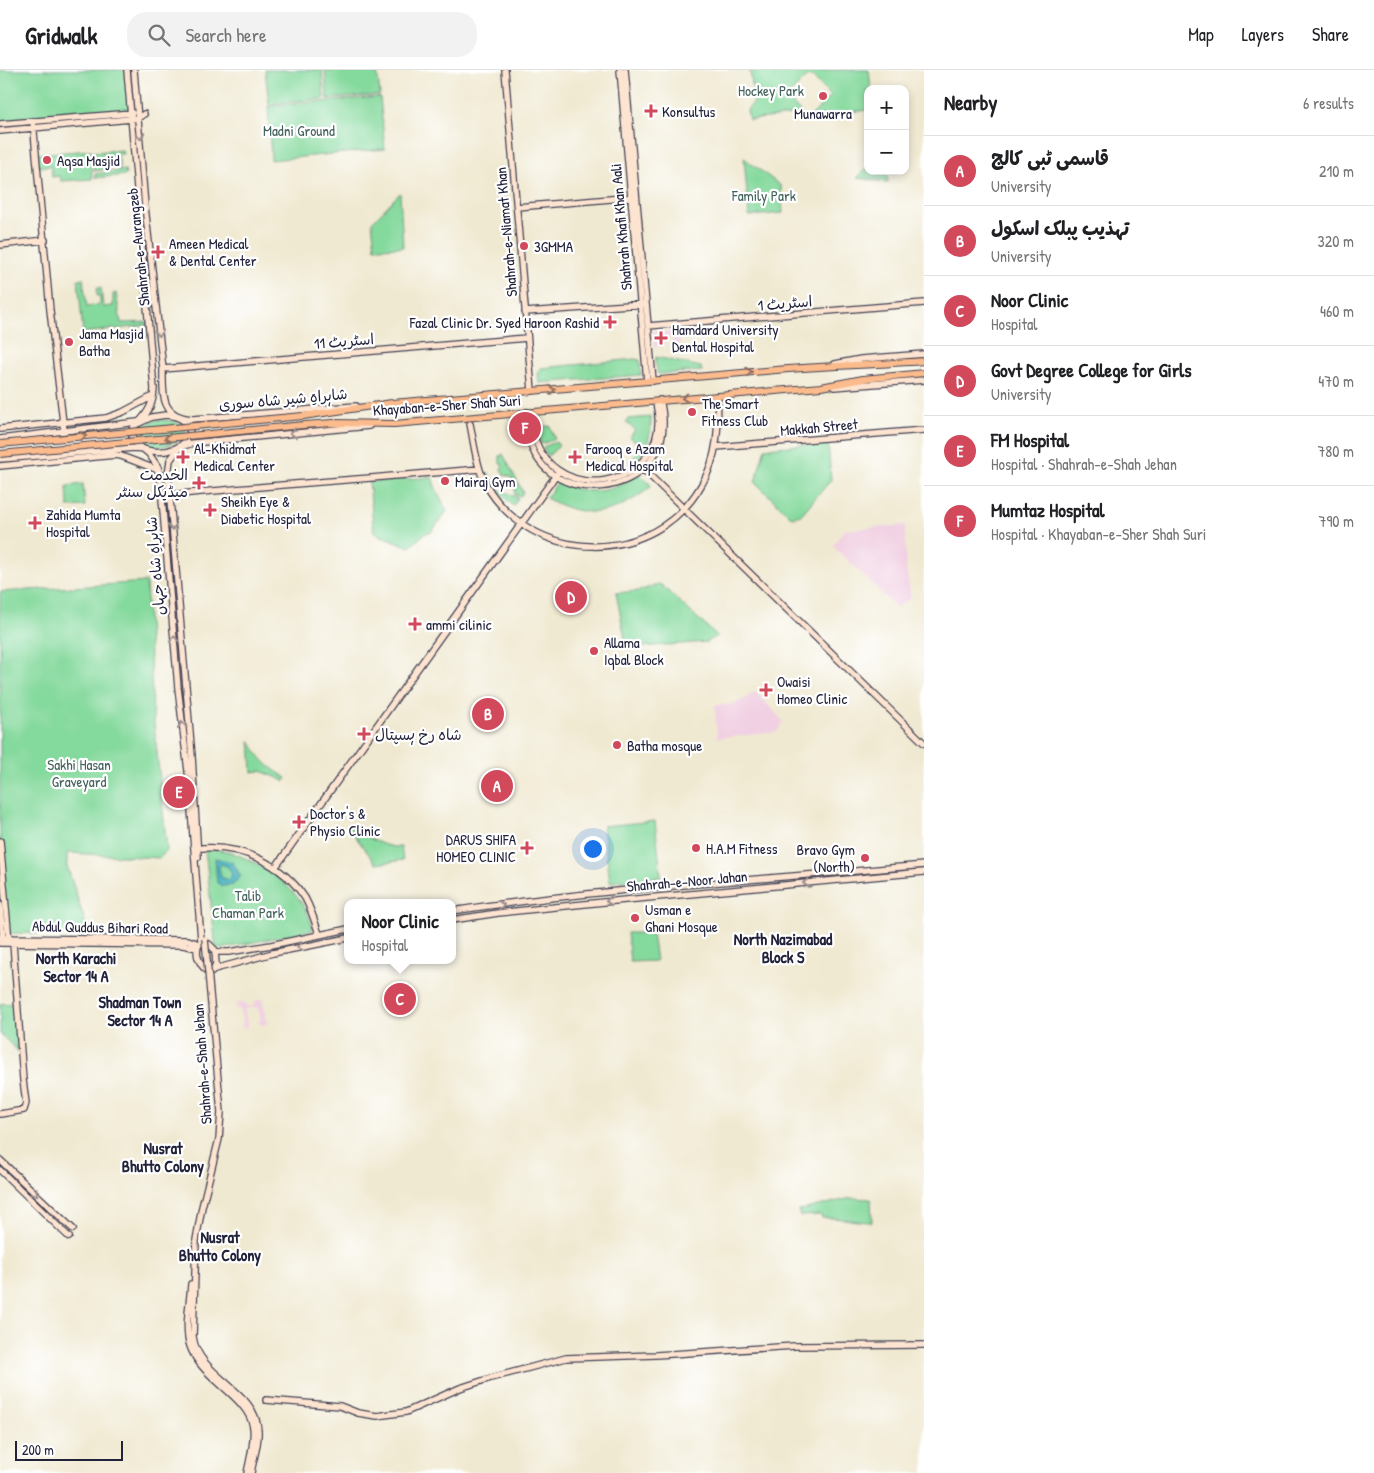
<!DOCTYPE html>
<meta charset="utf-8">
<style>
:root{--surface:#fff;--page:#f2f2f2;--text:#202124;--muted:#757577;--line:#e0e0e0;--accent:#d1495b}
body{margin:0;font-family:"Patrick Hand","Playpen Sans Arabic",sans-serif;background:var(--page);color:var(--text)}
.controls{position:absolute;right:15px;top:15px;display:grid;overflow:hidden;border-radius:10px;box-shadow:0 2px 8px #0003}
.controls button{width:45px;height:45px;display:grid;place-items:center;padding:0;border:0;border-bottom:1px solid var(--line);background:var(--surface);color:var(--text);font:25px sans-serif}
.scale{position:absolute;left:15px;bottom:12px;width:108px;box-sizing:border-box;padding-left:5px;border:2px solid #22223b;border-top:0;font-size:14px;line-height:18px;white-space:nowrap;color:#22223b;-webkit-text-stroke:4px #fff;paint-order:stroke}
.you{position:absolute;left:592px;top:778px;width:18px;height:18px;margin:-12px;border:4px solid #fff;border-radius:50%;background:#1a73e8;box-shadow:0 0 0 8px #1a73e833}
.badge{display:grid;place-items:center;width:32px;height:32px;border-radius:50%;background:var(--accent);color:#fff;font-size:16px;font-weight:700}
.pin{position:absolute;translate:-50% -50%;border:2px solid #fff;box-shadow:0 1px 5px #0006}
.popup{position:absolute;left:344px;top:829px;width:112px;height:65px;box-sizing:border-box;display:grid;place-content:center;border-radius:10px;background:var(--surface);filter:drop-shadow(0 1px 4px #0005);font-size:16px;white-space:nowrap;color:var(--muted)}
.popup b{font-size:19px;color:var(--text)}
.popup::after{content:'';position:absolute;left:50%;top:100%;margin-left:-10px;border:10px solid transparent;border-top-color:var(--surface)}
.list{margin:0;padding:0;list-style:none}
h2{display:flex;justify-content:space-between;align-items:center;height:65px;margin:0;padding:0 20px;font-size:21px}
h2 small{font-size:16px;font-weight:400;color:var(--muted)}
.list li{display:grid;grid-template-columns:32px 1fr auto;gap:15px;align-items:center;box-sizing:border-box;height:70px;padding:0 20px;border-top:1px solid var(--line)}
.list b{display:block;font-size:19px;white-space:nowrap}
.list p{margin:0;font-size:16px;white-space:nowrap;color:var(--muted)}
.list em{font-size:16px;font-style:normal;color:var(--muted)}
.icon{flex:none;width:28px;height:28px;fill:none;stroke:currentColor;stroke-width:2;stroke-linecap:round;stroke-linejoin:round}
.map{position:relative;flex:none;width:924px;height:1403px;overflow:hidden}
header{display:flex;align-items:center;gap:30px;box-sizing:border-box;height:70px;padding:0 25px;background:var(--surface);border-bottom:1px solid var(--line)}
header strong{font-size:24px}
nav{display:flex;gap:28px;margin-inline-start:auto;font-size:18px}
.search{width:350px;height:45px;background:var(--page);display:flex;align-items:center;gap:12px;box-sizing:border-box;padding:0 18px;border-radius:20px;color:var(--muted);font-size:19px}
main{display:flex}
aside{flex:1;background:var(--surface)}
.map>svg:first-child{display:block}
.built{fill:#f1d0e3}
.green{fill:#84d99c;stroke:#537e6c}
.water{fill:#3eadb9;stroke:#30687a;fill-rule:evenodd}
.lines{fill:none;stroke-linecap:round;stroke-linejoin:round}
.secondary-casing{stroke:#414052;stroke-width:8}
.primary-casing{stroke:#414052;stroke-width:8}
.secondary{stroke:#fde4d1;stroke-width:5.5}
.primary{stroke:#fbbb8d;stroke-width:6}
.secondary-bridge-casing{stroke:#414052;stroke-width:8;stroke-linecap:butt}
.primary-bridge-casing{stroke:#414052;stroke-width:8;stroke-linecap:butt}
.secondary-bridge{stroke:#fde4d1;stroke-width:5.5}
.primary-bridge{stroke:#fbbb8d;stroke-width:6}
.oneway{stroke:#9a8d8e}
.oneway2{stroke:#8e6e64}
.poi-dot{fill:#d1495b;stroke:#fff;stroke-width:2}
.labels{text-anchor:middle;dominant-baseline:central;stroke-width:4.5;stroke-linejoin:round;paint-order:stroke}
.park-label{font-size:15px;fill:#44625d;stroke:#fff}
.poi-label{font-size:15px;fill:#22223b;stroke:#fff;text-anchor:start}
.street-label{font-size:15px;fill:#22223b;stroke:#fff}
.neighbourhood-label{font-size:16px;font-weight:bold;fill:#22223b;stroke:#fff}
</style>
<header>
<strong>Gridwalk</strong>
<div class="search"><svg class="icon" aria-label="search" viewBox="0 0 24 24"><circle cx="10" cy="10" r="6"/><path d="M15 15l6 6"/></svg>Search here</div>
<nav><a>Map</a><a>Layers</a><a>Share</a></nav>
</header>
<main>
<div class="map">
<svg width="924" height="1403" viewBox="0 0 924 1403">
<rect width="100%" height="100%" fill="#fff"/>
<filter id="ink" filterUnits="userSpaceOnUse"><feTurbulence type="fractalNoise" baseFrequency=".02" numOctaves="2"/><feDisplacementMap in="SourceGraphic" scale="10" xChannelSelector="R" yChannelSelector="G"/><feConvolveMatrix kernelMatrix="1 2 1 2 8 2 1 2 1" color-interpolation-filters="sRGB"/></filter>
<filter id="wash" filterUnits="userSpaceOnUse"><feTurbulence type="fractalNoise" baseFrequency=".0096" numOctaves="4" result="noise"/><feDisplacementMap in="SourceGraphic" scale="20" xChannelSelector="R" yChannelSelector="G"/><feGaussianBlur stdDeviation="1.12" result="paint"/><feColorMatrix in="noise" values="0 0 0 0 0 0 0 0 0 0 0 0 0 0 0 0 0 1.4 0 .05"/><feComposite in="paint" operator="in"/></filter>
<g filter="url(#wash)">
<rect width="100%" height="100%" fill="#f0e9d1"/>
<!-- built -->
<path class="built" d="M 660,260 L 661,262 L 680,260 L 680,274 L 672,275 L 672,269 L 676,269 L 675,267 L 662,269 L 663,271 L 665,271 L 665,275 L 654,277 L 652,261 Z
M 905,455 L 906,497 L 911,528 L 896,537 L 833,476 L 844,460 Z
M 756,622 L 783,651 L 777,662 L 717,668 L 715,635 L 729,635 L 743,630 Z
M 262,929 L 267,954 L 260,955 L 259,951 L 261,950 L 258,938 L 255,937 L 244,939 L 248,957 L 242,958 L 241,955 L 243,954 L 240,939 L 237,939 L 236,933 L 238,933 L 239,937 L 239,933 L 242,932 L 243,935 L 246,934 L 247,937 L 255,935 L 254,931 Z"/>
<!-- green -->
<path class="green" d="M 0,0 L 127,0 L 131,43 L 0,55 Z
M 265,0 L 322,0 L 324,29 L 269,34 Z
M 325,0 L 377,0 L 380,25 L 327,29 Z
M 750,0 L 869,0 L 871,19 L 868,19 L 868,40 L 810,47 L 831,26 L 813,7 L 808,6 L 790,24 L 792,33 L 802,44 L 749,50 L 747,40 L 754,32 Z
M 380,27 L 385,79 L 271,90 L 268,36 Z
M 91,80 L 92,109 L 61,111 L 60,106 L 52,107 L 51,96 L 38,97 L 37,84 Z
M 122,80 L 123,84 L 118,84 L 120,99 L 117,99 L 116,86 L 111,87 L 112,99 L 107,100 L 106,84 L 102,85 L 103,100 L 94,101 L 93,82 Z
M 744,88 L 781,116 L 783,143 L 749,146 Z
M 868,96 L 868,101 L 887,101 L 888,112 L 857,108 Z
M 125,100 L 126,105 L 95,108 L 95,104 Z
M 400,123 L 403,177 L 375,178 L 372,152 Z
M 83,208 L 87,237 L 100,234 L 100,226 L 97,226 L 97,218 L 101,218 L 103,237 L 113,236 L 113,224 L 116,223 L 121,253 L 149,252 L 149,255 L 83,263 L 78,209 Z
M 656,287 L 701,297 L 702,301 L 658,304 L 655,292 Z
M 635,289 L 640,290 L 641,305 L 539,313 L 538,301 L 541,298 Z
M 651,347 C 651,367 648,380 633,394 L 630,391 L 642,378 L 630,367 L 635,360 L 626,352 L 628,349 Z
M 157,350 C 168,350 184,350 186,364 C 175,377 146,384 137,365 C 141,357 147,351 157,350 Z
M 550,356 L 555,369 L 541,374 L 536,357 Z
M 556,372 L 559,376 L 548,386 L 543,377 Z
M 828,373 L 831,410 L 799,447 L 797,445 L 795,448 L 792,446 L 791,447 L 755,412 L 765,378 Z
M 503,384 L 523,422 L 521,426 L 515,425 L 515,414 L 510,413 L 512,407 L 504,405 L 501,399 L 503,395 L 500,394 L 500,386 Z
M 488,402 L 499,419 L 518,428 L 513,436 C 504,427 490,415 488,402 Z
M 639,403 L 652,416 C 615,445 589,451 546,428 L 558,412 C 588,426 614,424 639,403 Z
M 432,407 L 436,419 L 447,441 L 432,461 L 424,464 L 410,477 L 374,463 L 369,412 Z
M 83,414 L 85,436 L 68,437 L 67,416 Z
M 146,512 L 153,644 L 167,780 L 160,788 L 67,783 L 67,796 L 89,864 L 3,863 L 0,835 L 0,522 Z
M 660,514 L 717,566 L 707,572 L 627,578 L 616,523 L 638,521 Z
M 250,670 C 258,688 269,698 287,708 L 285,711 L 261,701 L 252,702 Z
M 655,751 L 661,807 L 610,812 L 603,756 Z
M 351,755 C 365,766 383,778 401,777 L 403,790 L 376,794 L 349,758 Z
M 205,779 C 240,777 288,809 305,838 C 309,844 311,853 313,860 L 216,880 Z
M 627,863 L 652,863 L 656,891 L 630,892 Z
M 15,933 L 18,981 L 0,964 L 0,934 Z
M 851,1128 L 871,1129 L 872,1152 C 855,1152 839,1147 822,1148 L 821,1145 L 800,1146 L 798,1141 Z"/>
<!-- water -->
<path class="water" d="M 215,788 L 232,792 L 241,806 L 233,815 L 222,816 L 217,813 ZM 221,794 C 230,798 227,795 232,804 L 228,810 L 221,807 L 219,797 Z"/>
</g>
<g filter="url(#ink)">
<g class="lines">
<defs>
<path id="secondary" d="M 127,0 L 154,319 C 153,333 149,342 139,352
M 134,0 L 145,136 L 163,299 C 163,325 160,347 193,349 L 356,336
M 505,0 L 532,321
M 620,0 L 647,311
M 625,0 L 653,311
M 33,51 L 50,240 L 64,361
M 0,54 L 132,43
M 0,61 L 131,49 L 138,48 L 144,44
M 517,137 L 634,127
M 0,175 L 45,170
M 525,242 L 644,234
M 648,256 L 924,233
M 835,294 L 861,289 L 924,284
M 163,299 L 527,268
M 834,317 L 924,310
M 527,342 C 520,451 687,436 660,330
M 166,345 C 178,346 189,350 190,363 C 182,392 117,385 135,355 L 152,347 Z
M 531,349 C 540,446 677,421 656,333
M 470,354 C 474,373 476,395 485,413 C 531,496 655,498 702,414 C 718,387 719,356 717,326
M 0,359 L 106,348 L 123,342 L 153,326
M 0,369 L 137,352
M 180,377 L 170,390 L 168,406 L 192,686 L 198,787
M 180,377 L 193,373 L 369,356
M 716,377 L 924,360
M 0,389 L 135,378 L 143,379 L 149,384 L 158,397 L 160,405 L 178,618 L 188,701 L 201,870
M 639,395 L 924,673
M 0,396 L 116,385 L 121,386 L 158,400
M 169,425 C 272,415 376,408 479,399
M 0,771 L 9,871
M 202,778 C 241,775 283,794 305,828 C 311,839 315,852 319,864
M 275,798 L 559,401
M 0,835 L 3,871
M 452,841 C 609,817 767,810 924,795
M 452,850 L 498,843 L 604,832 L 924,802
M 0,868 L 188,870 L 199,874
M 0,873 L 183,875 L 197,878
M 200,873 L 209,874 L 215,880 L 216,894 L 212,902 L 208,902 C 200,895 193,883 200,873 Z
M 215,882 L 229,882 L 271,875 L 348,859
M 215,899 L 273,883 L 348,868
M 221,1042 L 219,1069 L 202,1137 L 196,1170 L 193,1267 C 199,1308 257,1320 258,1361 C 259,1375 253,1389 251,1403
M 0,1044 L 24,1040 L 26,1033 L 23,1010 L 13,873
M 0,1090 L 73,1159
M 0,1100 L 69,1167
M 191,1214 C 190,1233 184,1257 190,1276 C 201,1309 248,1326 253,1357 C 255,1372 250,1388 247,1403
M 266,1330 L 340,1336 L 358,1343 L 377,1346 L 406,1342 L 460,1318 L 491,1308 L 566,1288 L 656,1285 L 795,1276 L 924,1275"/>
<path id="primary" d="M 303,346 L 392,333 L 765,301 C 818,296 871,295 924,291
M 304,355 L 333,353 L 394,354 L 821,317 L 863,309 L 924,303"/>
</defs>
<!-- secondary casing -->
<use href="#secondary" class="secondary-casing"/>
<!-- primary casing -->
<use href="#primary" class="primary-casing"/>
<!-- secondary -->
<use href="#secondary" class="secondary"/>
<!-- primary -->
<use href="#primary" class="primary"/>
<defs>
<path id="secondary-bridge" d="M 205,869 L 221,1042"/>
<path id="primary-bridge" d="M 0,374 L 303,346
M 0,384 L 304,355"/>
</defs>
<!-- secondary-bridge casing -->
<use href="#secondary-bridge" class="secondary-bridge-casing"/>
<!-- primary-bridge casing -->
<use href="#primary-bridge" class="primary-bridge-casing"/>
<!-- secondary-bridge -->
<use href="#secondary-bridge" class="secondary-bridge"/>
<!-- primary-bridge -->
<use href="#primary-bridge" class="primary-bridge"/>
</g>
<!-- one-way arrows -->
<defs><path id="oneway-chevron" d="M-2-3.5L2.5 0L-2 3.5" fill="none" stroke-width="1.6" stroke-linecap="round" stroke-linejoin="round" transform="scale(1.25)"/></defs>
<g class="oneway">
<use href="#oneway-chevron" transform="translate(140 66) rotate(85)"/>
<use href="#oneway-chevron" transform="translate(159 263) rotate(84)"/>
<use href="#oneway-chevron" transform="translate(293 363) rotate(175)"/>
<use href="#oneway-chevron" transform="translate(172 457) rotate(85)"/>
<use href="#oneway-chevron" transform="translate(174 569) rotate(-95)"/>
<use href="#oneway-chevron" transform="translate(182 655) rotate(-96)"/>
<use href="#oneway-chevron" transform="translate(806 813) rotate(175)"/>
<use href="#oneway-chevron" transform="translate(609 831) rotate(174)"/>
<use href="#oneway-chevron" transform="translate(501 835) rotate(-7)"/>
<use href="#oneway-chevron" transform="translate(300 877) rotate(168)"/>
<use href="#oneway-chevron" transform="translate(35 1123) rotate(44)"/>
</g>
<g class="oneway2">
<use href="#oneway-chevron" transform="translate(749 302) rotate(-6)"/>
<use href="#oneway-chevron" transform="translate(552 320) rotate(-5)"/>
<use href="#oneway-chevron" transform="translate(685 328) rotate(176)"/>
<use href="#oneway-chevron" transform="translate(83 366) rotate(-5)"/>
<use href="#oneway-chevron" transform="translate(168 368) rotate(175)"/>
</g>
</g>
<!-- markers -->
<g class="poi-dot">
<circle cx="823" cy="26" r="5"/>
<path d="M648.5 33.5h5v5h5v5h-5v5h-5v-5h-5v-5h5z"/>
<circle cx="47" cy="90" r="5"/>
<circle cx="524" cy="176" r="5"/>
<path d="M155.5 174.5h5v5h5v5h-5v5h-5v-5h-5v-5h5z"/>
<path d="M607.5 244.5h5v5h5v5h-5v5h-5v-5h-5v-5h5z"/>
<path d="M658.5 260.5h5v5h5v5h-5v5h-5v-5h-5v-5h5z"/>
<circle cx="69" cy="272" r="5"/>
<circle cx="692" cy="342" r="5"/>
<path d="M180.5 379.5h5v5h5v5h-5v5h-5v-5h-5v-5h5z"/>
<path d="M572.5 379.5h5v5h5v5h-5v5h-5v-5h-5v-5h5z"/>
<circle cx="445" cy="411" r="5"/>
<path d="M196.5 405.5h5v5h5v5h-5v5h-5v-5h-5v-5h5z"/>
<path d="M207.5 432.5h5v5h5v5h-5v5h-5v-5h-5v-5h5z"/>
<path d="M32.5 445.5h5v5h5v5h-5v5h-5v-5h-5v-5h5z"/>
<path d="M412.5 546.5h5v5h5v5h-5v5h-5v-5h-5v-5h5z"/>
<circle cx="594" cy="581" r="5"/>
<path d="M763.5 612.5h5v5h5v5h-5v5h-5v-5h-5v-5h5z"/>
<path d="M361.5 656.5h5v5h5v5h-5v5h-5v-5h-5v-5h5z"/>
<circle cx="617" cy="675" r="5"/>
<path d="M296.5 744.5h5v5h5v5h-5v5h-5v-5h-5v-5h5z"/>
<path d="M524.5 770.5h5v5h5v5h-5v5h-5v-5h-5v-5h5z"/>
<circle cx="696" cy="778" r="5"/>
<circle cx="865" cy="788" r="5"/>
<circle cx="635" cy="848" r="5"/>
</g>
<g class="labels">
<!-- park labels -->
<g class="park-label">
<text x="771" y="20">Hockey Park</text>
<text x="299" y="60">Madni Ground</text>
<text x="764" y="125">Family Park</text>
<text x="79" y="694">Sakhi Hasan<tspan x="79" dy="17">Graveyard</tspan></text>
<text x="248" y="825">Talib<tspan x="248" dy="17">Chaman Park</tspan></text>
</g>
<!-- poi labels -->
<g class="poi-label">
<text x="662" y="41">Konsultus</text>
<text x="823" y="43" text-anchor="middle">Munawarra</text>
<text x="57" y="90">Aqsa Masjid</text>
<text x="169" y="173">Ameen Medical<tspan x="169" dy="17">&amp; Dental Center</tspan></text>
<text x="534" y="176">3GMMA</text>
<text x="599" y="252" text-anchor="end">Fazal Clinic Dr. Syed Haroon Rashid</text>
<text x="672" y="259">Hamdard University<tspan x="672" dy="17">Dental Hospital</tspan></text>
<text x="79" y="263">Jama Masjid<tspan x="79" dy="17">Batha</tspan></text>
<text x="702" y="333">The Smart<tspan x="702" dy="17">Fitness Club</tspan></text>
<text x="194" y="378">Al-Khidmat<tspan x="194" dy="17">Medical Center</tspan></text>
<text x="586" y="378">Farooq e Azam<tspan x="586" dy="17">Medical Hospital</tspan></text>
<text x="188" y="404" text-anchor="end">الخدمت<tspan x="188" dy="17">میڈیکل سنٹر</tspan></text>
<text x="455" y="411">Mairaj Gym</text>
<text x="221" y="431">Sheikh Eye &amp;<tspan x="221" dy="17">Diabetic Hospital</tspan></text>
<text x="46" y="444">Zahida Mumta<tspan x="46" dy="17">Hospital</tspan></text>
<text x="426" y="554">ammi cilinic</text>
<text x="604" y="572">Allama<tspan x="604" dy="17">Iqbal Block</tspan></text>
<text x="777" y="611">Owaisi<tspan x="777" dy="17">Homeo Clinic</tspan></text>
<text x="375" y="664">شاہ رخ ہسپتال</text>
<text x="627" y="675">Batha mosque</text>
<text x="310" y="743">Doctor's &amp;<tspan x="310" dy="17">Physio Clinic</tspan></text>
<text x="516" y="769" text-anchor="end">DARUS SHIFA<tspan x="516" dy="17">HOMEO CLINIC</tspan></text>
<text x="706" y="778">H.A.M Fitness</text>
<text x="855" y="779" text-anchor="end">Bravo Gym<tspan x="855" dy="17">(North)</tspan></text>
<text x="645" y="839">Usman e<tspan x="645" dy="17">Ghani Mosque</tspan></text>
</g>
<!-- street labels -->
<g class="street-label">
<text transform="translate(621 157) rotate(-95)">Shahrah Khafi Khan Aali</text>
<text transform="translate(506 162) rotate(-95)">Shahrah-e-Niamat Khan</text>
<text transform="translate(138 177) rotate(-96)">Shahrah-e-Aurangzeb</text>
<text transform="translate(785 233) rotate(-5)">اسٹریٹ 1</text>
<text transform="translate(344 271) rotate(-5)">اسٹریٹ 11</text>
<text transform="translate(283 329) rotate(-5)">شاہراہِ شیر شاہ سوری</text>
<text transform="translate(447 335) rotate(-4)">Khayaban-e-Sher Shah Suri</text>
<text transform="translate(819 357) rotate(-5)">Makkah Street</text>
<text transform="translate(155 496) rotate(-95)">شاہراہِ شاہ جہاں</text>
<text transform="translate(687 811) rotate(-5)">Shahrah-e-Noor Jahan</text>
<text transform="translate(100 857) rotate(1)">Abdul Quddus Bihari Road</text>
<text transform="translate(202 994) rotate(-94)">Shahrah-e-Shah Jehan</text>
</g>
<!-- neighbourhood labels -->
<g class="neighbourhood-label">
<text x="783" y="869">North Nazimabad<tspan x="783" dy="18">Block S</tspan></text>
<text x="76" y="888">North Karachi<tspan x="76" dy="18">Sector 14 A</tspan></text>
<text x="140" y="932">Shadman Town<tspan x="140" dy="18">Sector 14 A</tspan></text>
<text x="163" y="1078">Nusrat<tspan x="163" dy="18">Bhutto Colony</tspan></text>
<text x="220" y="1167">Nusrat<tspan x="220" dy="18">Bhutto Colony</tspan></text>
</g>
</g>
</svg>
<div class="controls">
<button>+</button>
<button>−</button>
</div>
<div class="scale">200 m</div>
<div class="you"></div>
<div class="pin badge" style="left:497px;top:716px">A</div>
<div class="pin badge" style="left:488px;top:644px">B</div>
<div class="pin badge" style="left:400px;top:929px">C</div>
<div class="popup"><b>Noor Clinic</b>Hospital</div>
<div class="pin badge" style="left:571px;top:527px">D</div>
<div class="pin badge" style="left:179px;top:722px">E</div>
<div class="pin badge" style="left:525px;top:358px">F</div>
</div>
<aside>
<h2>Nearby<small>6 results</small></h2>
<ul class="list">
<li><span class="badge">A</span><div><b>قاسمی ٹبی کالج</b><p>University</p></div><em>210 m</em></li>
<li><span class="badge">B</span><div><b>تہذیب پبلک اسکول</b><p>University</p></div><em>320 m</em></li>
<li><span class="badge">C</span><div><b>Noor Clinic</b><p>Hospital</p></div><em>460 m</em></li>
<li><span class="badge">D</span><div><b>Govt Degree College for Girls</b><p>University</p></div><em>470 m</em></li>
<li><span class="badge">E</span><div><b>FM Hospital</b><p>Hospital · Shahrah-e-Shah Jehan</p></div><em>780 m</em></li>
<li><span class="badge">F</span><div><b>Mumtaz Hospital</b><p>Hospital · Khayaban-e-Sher Shah Suri</p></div><em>790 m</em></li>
</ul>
</aside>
</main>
